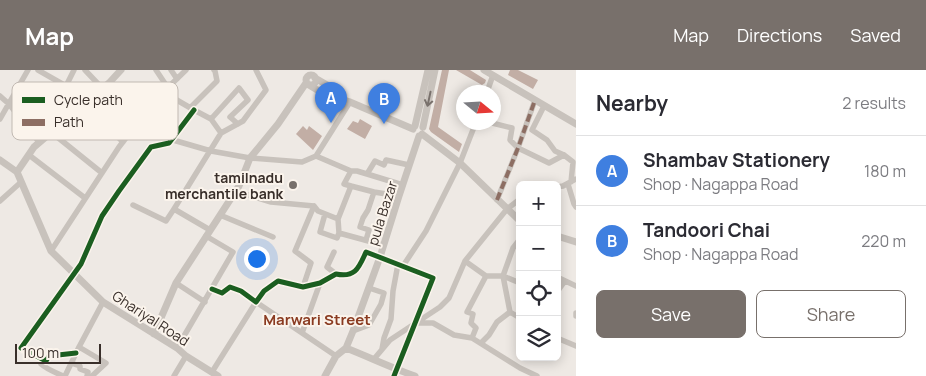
<!DOCTYPE html>
<meta charset="utf-8">
<style>
:root{--surface:#fff;--page:#f2f2f3;--text:#2b2b33;--muted:#7c7c81;--line:#e1e1e2;--accent:#78706b}
body{margin:0;font-family:Manrope,sans-serif;background:var(--page);color:var(--text)}
.controls{position:absolute;right:15px;bottom:15px;display:grid;overflow:hidden;border-radius:8px;box-shadow:0 2px 12px #0003}
.controls button{width:45px;height:45px;display:grid;place-items:center;padding:0;border:0;border-bottom:1px solid var(--line);background:var(--surface);color:var(--text);font:25px sans-serif}
.compass{position:absolute;left:456px;top:15px;width:45px;height:45px;border-radius:50%;background:var(--surface);box-shadow:0 2px 12px #0003;rotate:108deg}
.scale{position:absolute;left:15px;bottom:12px;width:86px;box-sizing:border-box;padding-left:5px;border:2px solid #392f2a;border-top:0;font-size:14px;line-height:18px;white-space:nowrap;color:#392f2a;-webkit-text-stroke:4px #fbf4ec;paint-order:stroke}
.you{position:absolute;left:256px;top:188px;width:18px;height:18px;margin:-12px;border:4px solid #fff;border-radius:50%;background:#1a73e8;box-shadow:0 0 0 8px #1a73e833}
.badge{display:grid;place-items:center;width:32px;height:32px;border-radius:50%;background:var(--accent);color:#fff;font-size:16px;font-weight:700}
.pin{position:absolute;translate:-50% -41px;filter:drop-shadow(0 1px 2px #0008)}
.pin::after{content:'';position:absolute;top:26px;width:18px;height:15px;background:inherit;clip-path:polygon(0 0,100% 0,50% 100%)}
.list{margin:0;padding:0;list-style:none}
h2{display:flex;justify-content:space-between;align-items:center;height:65px;margin:0;padding:0 20px;font-size:21px}
h2 small{font-size:16px;font-weight:400;color:var(--muted)}
.list li{display:grid;grid-template-columns:32px 1fr auto;gap:15px;align-items:center;box-sizing:border-box;height:70px;padding:0 20px;border-top:1px solid var(--line)}
.list b{display:block;font-size:19px;white-space:nowrap}
.list p{margin:0;font-size:16px;white-space:nowrap;color:var(--muted)}
.list em{font-size:16px;font-style:normal;color:var(--muted)}
.actions{display:flex;gap:10px;padding:15px 20px}
.actions a{flex:1;padding:11px 0;border:1px solid var(--accent);border-radius:8px;text-align:center;font-size:18px;color:var(--accent)}
.actions .main{background:var(--accent);color:#fff}
.icon{flex:none;width:28px;height:28px;fill:none;stroke:currentColor;stroke-width:2;stroke-linecap:round;stroke-linejoin:round}
.map{position:relative;flex:none;width:576px;height:306px;overflow:hidden}
header{display:flex;align-items:center;gap:30px;box-sizing:border-box;height:70px;padding:0 25px;background:var(--accent);color:#fff}
header strong{font-size:24px}
nav{display:flex;gap:28px;margin-inline-start:auto;font-size:18px}
main{display:flex}
aside{flex:1;background:var(--surface)}
.map>svg:first-child{display:block}
.building{fill:#c2aea5}
.lines{fill:none;stroke-linecap:round;stroke-linejoin:round}
.minor{stroke:#c8c2bc;stroke-width:5.5}
.tertiary{stroke:#c8c2bc;stroke-width:7}
.quiet{stroke:#8d6e63;stroke-width:4;stroke-dasharray:8 4;stroke-linecap:butt}
.cycleway-casing{stroke:#fbf4ec;stroke-width:8}
.cycleway{stroke:#1b5e20;stroke-width:5}
.oneway{stroke:#79716c}
.poi-dot{fill:#78706b;stroke:#fbf4ec;stroke-width:2}
.labels{text-anchor:middle;dominant-baseline:central;stroke-width:4;stroke-linejoin:round;paint-order:stroke}
.poi-label{font-size:14px;font-weight:bold;fill:#392f2a;stroke:#fbf4ec;text-anchor:end}
.street-label{font-size:14px;fill:#392f2a;stroke:#fbf4ec}
.neighbourhood-label{font-size:15px;font-weight:bold;fill:#8a3b21;stroke:#fbf4ec}
.key{fill:#fbf4ec;stroke:#c1b9b2;stroke-width:1}
.key-label{font-size:14px;fill:#392f2a}
</style>
<header>
<strong>Map</strong>
<nav><a>Map</a><a>Directions</a><a>Saved</a></nav>
</header>
<main>
<div class="map">
<svg width="576" height="306" viewBox="0 0 576 306">
<rect width="100%" height="100%" fill="#eee9e4"/>
<!-- building -->
<path class="building" d="M 442,0 L 449,0 L 438,57 L 462,74 L 459,82 L 431,62 L 429,59 Z
M 456,0 L 470,0 L 486,10 L 485,13 L 482,15 Z
M 510,0 L 518,0 L 538,10 L 533,19 L 508,5 Z
M 360,49 L 372,56 L 365,69 L 347,59 L 353,51 L 358,53 Z
M 303,56 L 307,60 L 309,56 L 322,66 L 313,80 L 296,64 Z"/>
<g class="lines">
<!-- minor -->
<path class="minor" d="M 38,0 L 66,16 L 74,0
M 85,0 L 102,18
M 156,0 L 168,18
M 171,0 L 177,9
M 109,13 L 143,45
M 16,21 L 46,33 L 55,35 L 60,28
M 163,22 L 194,40 L 211,49 L 221,63 L 243,51 L 266,20 L 256,0
M 487,22 L 493,5
M 0,26 L 9,34 L 39,72
M 84,34 L 123,72
M 544,36 L 532,60 L 547,70 L 555,81 L 564,85 L 573,92 L 571,112
M 190,38 L 217,11 L 215,1 L 214,0
M 0,49 L 28,0
M 211,49 L 239,18 L 248,30 L 230,47 L 238,54
M 488,52 L 512,58 L 510,70 L 518,78 L 549,93 L 564,85
M 51,62 L 102,103
M 173,70 L 211,81 L 250,88 L 302,92 L 316,86 L 350,32
M 29,85 L 85,128
M 316,86 L 351,101
M 367,104 L 403,115
M 568,114 L 574,134 L 576,137
M 351,116 L 344,114 L 351,101 L 357,101 L 367,104 L 375,91 L 384,95 L 386,90 L 409,95
M 557,117 L 563,116 L 576,109
M 235,121 L 271,132 L 314,136 L 295,181 L 311,193 L 303,217
M 520,129 L 507,139 L 465,191 L 486,206 L 503,206 L 520,213
M 497,130 L 518,78 L 535,30
M 0,131 L 20,113
M 133,135 L 166,151 L 174,139
M 314,136 L 318,141 L 338,149 L 339,163 L 383,175
M 325,144 L 320,162 L 337,168 L 339,163
M 220,145 L 273,167
M 338,149 L 351,116 L 374,122 L 399,126
M 210,160 L 174,139 L 221,63
M 520,169 L 513,178 L 503,206 L 510,242 L 520,248
M 366,170 L 369,160 L 360,157 L 363,148 L 368,140 L 374,122
M 51,181 L 119,77 L 156,29 L 186,0
M 334,182 L 327,197 L 336,204
M 403,196 L 426,161 L 460,93 L 476,52
M 557,207 L 576,216
M 176,213 L 205,232
M 320,213 L 302,263 L 336,286
M 212,219 L 222,223 L 230,217 L 241,221 L 256,232 L 264,221 L 278,211 L 303,217 L 320,213 L 336,204 C 356,208 359,197 366,182 L 433,208 L 394,306
M 557,222 L 565,211
M 576,243 L 576,246
M 415,253 L 433,253 L 454,265 L 472,268 L 520,298 L 537,306
M 353,261 L 369,255 L 381,234 L 384,223 L 369,218
M 472,268 L 476,258 L 471,253 L 473,244 L 467,242 L 486,206
M 557,268 L 576,276
M 481,273 L 489,265 L 497,252 L 510,242
M 79,277 L 106,293 L 92,306
M 177,278 L 233,182 L 206,166
M 382,279 L 384,268 L 391,249 L 393,221 L 398,194
M 76,283 L 49,286 L 46,291 L 21,278 L 81,194 L 102,146 L 119,121 L 151,77 L 169,73 L 194,40
M 374,289 L 390,270 L 440,237 L 449,228 L 465,191
M 46,291 L 41,294 C 48,300 55,302 63,306
M 71,293 L 80,296 L 80,299 L 88,302 L 87,306
M 212,302 L 256,232 L 302,263
M 65,306 L 79,277 L 103,232
M 174,306 L 186,286"/>
<!-- tertiary -->
<path class="tertiary" d="M 484,0 L 576,54
M306 10a5 5 0 1 1 10 0a5 5 0 1 1-10 0Z
M 315,8 L 334,19 L 345,30
M 309,15 L 329,27 L 350,32 L 413,59
M 415,56 L 428,0
M 423,57 L 435,0
M 422,64 L 460,93 L 520,151
M 0,90 L 17,102
M 17,102 L 51,181 L 103,232 L 177,278 L 186,286 L 218,306
M 17,102 L 34,77 L 109,13 L 121,0
M 557,166 L 576,172
M 154,264 L 176,213 L 239,116 L 250,88 L 278,54 L 306,13
M 346,278 C 369,287 392,298 415,306
M 325,306 L 336,286 L 346,278 L 353,261 L 380,187 L 399,126 L 419,66"/>
<!-- quiet -->
<path class="quiet" d="M 497,130 L 518,78 L 535,30"/>
<defs>
<path id="cycleway" d="M 212,219 L 222,223 L 230,217 L 241,221 L 256,232 L 264,221 L 278,211 L 303,217 L 320,213 L 336,204 C 356,208 359,197 366,182 L 433,208 L 394,306
M 76,283 L 49,286 L 46,291 L 21,278 L 81,194 L 102,146 L 119,121 L 151,77 L 169,73 L 194,40"/>
</defs>
<!-- cycleway casing -->
<use href="#cycleway" class="cycleway-casing"/>
<!-- cycleway -->
<use href="#cycleway" class="cycleway"/>
</g>
<!-- one-way arrows -->
<defs><path id="oneway-shaft" d="M-6 0H5M1.5-3L5.5 0L1.5 3" fill="none" stroke-width="1.6" stroke-linecap="round" stroke-linejoin="round" transform="scale(1.25)"/></defs>
<use class="oneway" href="#oneway-shaft" transform="translate(429 29) rotate(102)"/>
<!-- markers -->
<circle class="poi-dot" cx="293" cy="115" r="5"/>
<g class="labels">
<!-- poi labels -->
<g class="poi-label">
<text x="283" y="107">tamilnadu<tspan x="283" dy="16">merchantile bank</tspan></text>
</g>
<!-- street labels -->
<g class="street-label">
<text transform="translate(382 143) rotate(-72)">pula Bazar</text>
<text transform="translate(151 248) rotate(33)">Ghariyal Road</text>
</g>
<!-- neighbourhood labels -->
<g class="neighbourhood-label">
<text x="317" y="249">Marwari Street</text>
</g>
</g>
<!-- legend -->
<rect x="12" y="12" width="166" height="58" rx="8" class="key"/>
<rect x="22" y="27" width="23" height="6" fill="#1b5e20"/>
<rect x="22" y="49" width="23" height="7" fill="#8d6e63"/>
<g class="key-label">
<text x="54" y="35">Cycle path</text>
<text x="54" y="57">Path</text>
</g>
</svg>
<div class="controls">
<button>+</button>
<button>−</button>
<button><svg class="icon" aria-label="locate" viewBox="0 0 24 24"><circle cx="12" cy="12" r="6"/><path d="M12 2v4M12 18v4M2 12h4M18 12h4"/></svg></button>
<button><svg class="icon" aria-label="layers" viewBox="0 0 24 24"><path d="M12 4l9 5-9 5-9-5zM3 14l9 5 9-5"/></svg></button>
</div>
<svg class="compass" viewBox="-18 -18 36 36"><path d="M0-13l5 13h-10z" fill="#e53935"/><path d="M0 13l5-13h-10z" fill="#7c7c81"/></svg>
<div class="scale">100 m</div>
<div class="you"></div>
<div class="pin badge" style="left:331px;top:53px;background:#3f7fe0">A</div>
<div class="pin badge" style="left:384px;top:54px;background:#3f7fe0">B</div>
</div>
<aside>
<h2>Nearby<small>2 results</small></h2>
<ul class="list">
<li><span class="badge" style="background:#3f7fe0">A</span><div><b>Shambav Stationery</b><p>Shop · Nagappa Road</p></div><em>180 m</em></li>
<li><span class="badge" style="background:#3f7fe0">B</span><div><b>Tandoori Chai</b><p>Shop · Nagappa Road</p></div><em>220 m</em></li>
</ul>
<div class="actions"><a class="main">Save</a><a>Share</a></div>
</aside>
</main>
